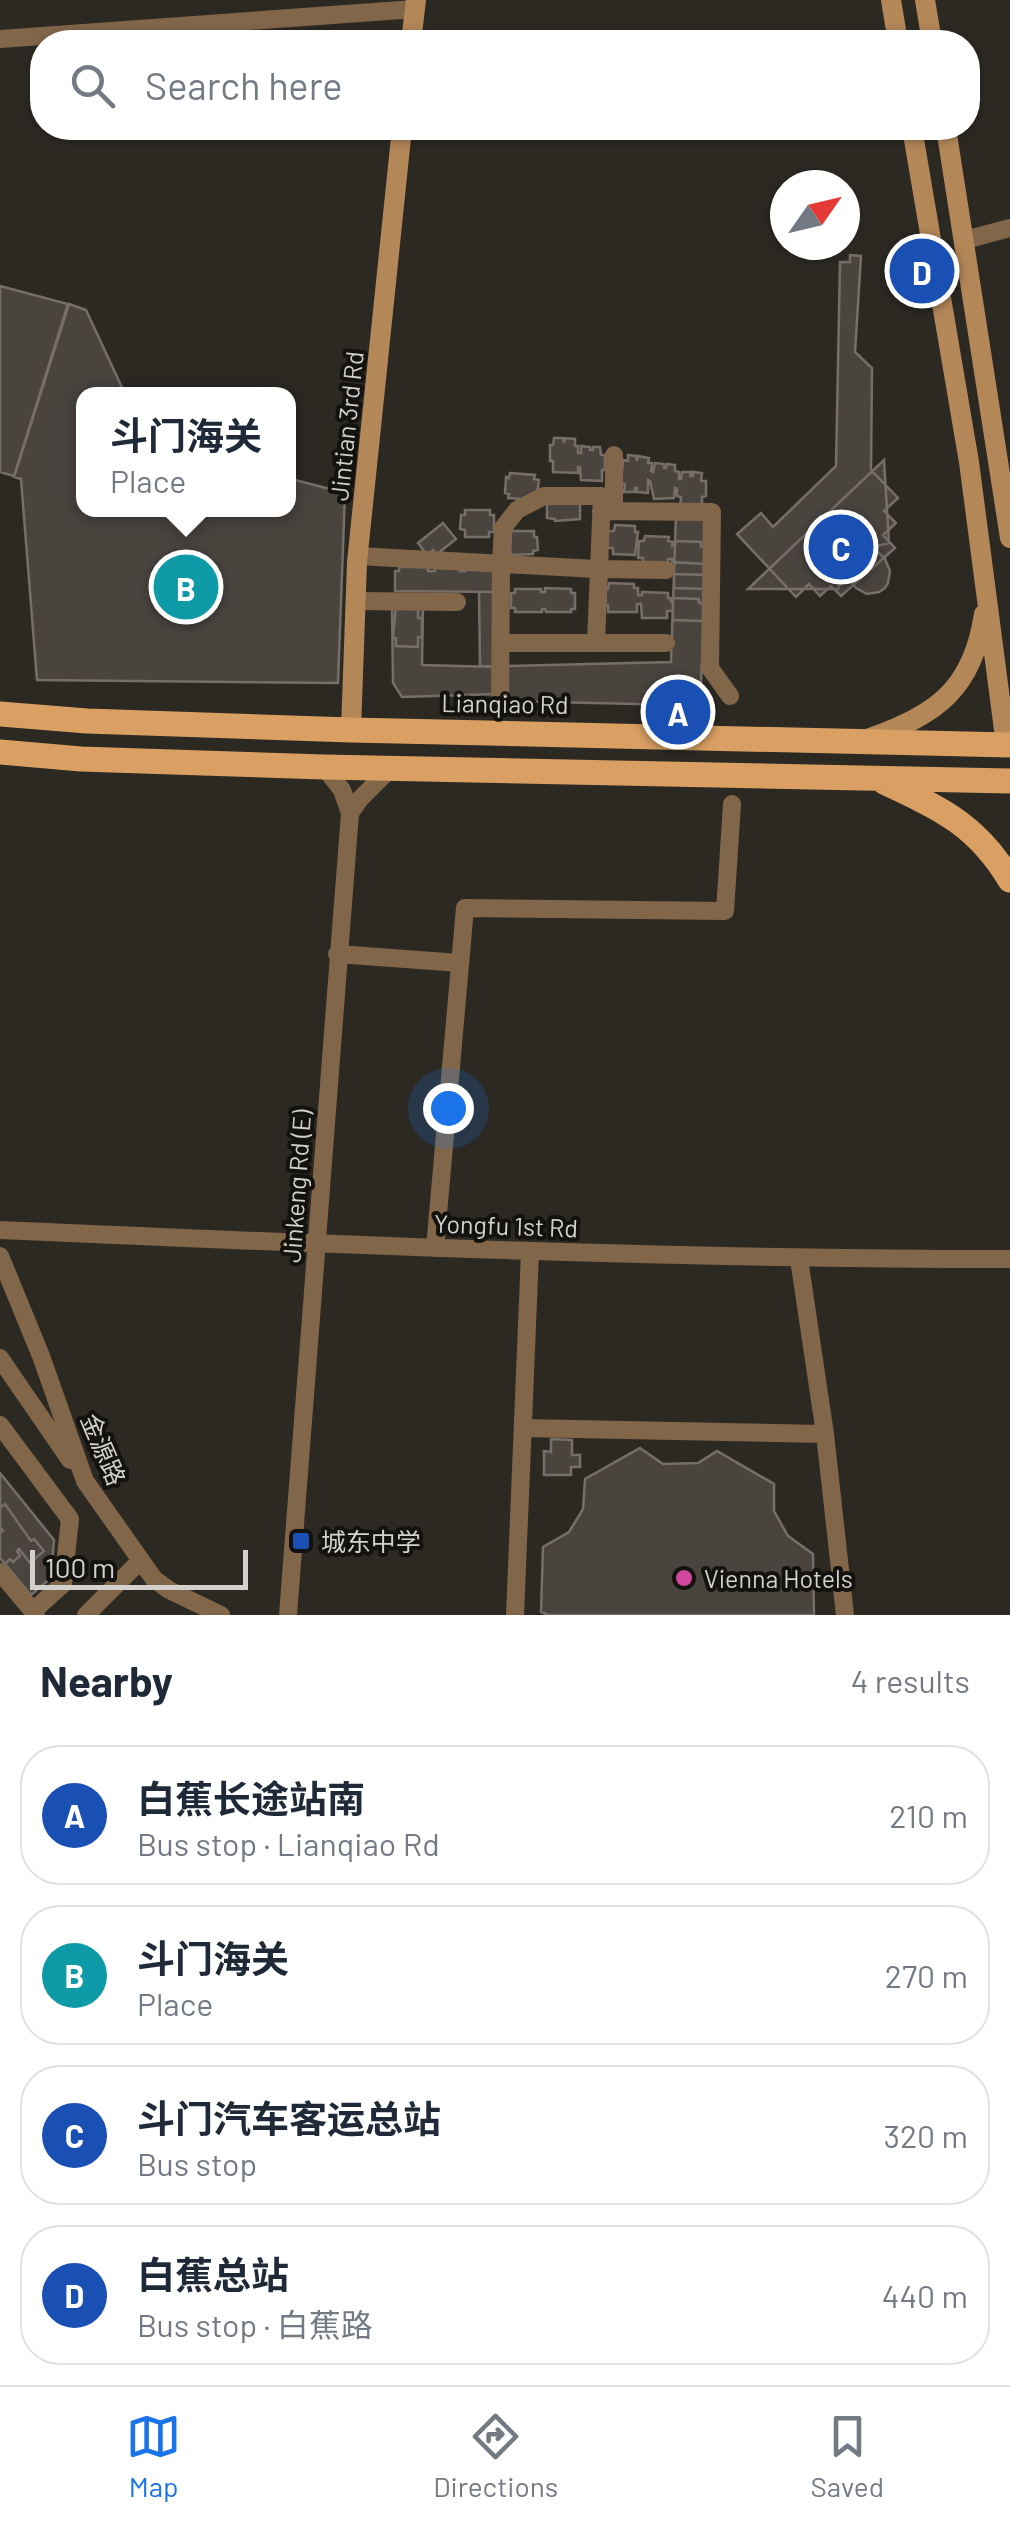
<!DOCTYPE html>
<meta charset="utf-8">
<style>
:root{--surface:#fff;--page:#f2f2f3;--text:#1f2937;--muted:#747a83;--line:#e0e1e3;--accent:#1a73e8}
body{margin:0;font-family:Barlow,"Noto Sans SC",sans-serif;background:var(--page);color:var(--text)}
.compass{position:absolute;left:770px;top:170px;width:90px;height:90px;border-radius:50%;background:var(--surface);box-shadow:0 2px 8px #0004;rotate:56deg}
.scale{position:absolute;left:30px;bottom:25px;width:218px;box-sizing:border-box;padding-left:10px;border:5px solid #d3d1cd;border-top:0;font-size:28px;line-height:35px;white-space:nowrap;color:#d3d1cd;-webkit-text-stroke:8px #13120f;paint-order:stroke}
.you{position:absolute;left:448px;top:1108px;width:35px;height:35px;margin:-25px;border:8px solid #fff;border-radius:50%;background:#1a73e8;box-shadow:0 0 0 15px #1a73e833}
.badge{display:grid;place-items:center;width:65px;height:65px;border-radius:50%;background:var(--accent);color:#fff;font-size:32px;font-weight:700}
.pin{position:absolute;translate:-50% -50%;border:5px solid #fff;box-shadow:0 2px 10px #0006}
.popup{position:absolute;left:76px;top:387px;width:220px;height:130px;box-sizing:border-box;display:grid;place-content:center;border-radius:20px;background:var(--surface);filter:drop-shadow(0 2px 8px #0005);font-size:32px;white-space:nowrap;color:var(--muted)}
.popup b{font-size:38px;color:var(--text)}
.popup::after{content:'';position:absolute;left:50%;top:100%;margin-left:-20px;border:20px solid transparent;border-top-color:var(--surface)}
.list{margin:0;padding:0;list-style:none}
h2{display:flex;justify-content:space-between;align-items:center;height:130px;margin:0;padding:0 40px;font-size:42px}
h2 small{font-size:32px;font-weight:400;color:var(--muted)}
.list li{display:grid;grid-template-columns:65px 1fr auto;gap:30px;align-items:center;box-sizing:border-box;height:140px;margin:0 20px 20px;padding:0 20px;border:2px solid var(--line);border-radius:40px}
.list b{display:block;font-size:38px;white-space:nowrap}
.list p{margin:0;font-size:32px;white-space:nowrap;color:var(--muted)}
.list em{font-size:32px;font-style:normal;color:var(--muted)}
.icon{flex:none;width:55px;height:55px;fill:none;stroke:currentColor;stroke-width:2;stroke-linecap:round;stroke-linejoin:round}
.map{position:relative;flex:none;width:1010px;height:1615px;overflow:hidden}
.search{position:absolute;background:var(--surface);box-shadow:0 2px 8px #0004;left:30px;right:30px;top:30px;height:110px;display:flex;align-items:center;gap:25px;box-sizing:border-box;padding:0 35px;border-radius:40px;color:var(--muted);font-size:38px}
.sheet{height:770px;background:var(--surface)}
nav{display:flex;justify-content:space-around;align-items:center;box-sizing:border-box;height:140px;border-top:2px solid var(--line);background:var(--surface);font-size:28px;color:var(--muted)}
nav a{display:grid;justify-items:center;gap:5px}
nav .on{color:var(--accent)}
.map>svg:first-child{display:block}
.building{fill:#4a443f;stroke:#766f69;stroke-width:2.5}
.lines{fill:none;stroke-linecap:round;stroke-linejoin:round}
.street{stroke:#826649;stroke-width:18}
.secondary{stroke:#b48758;stroke-width:20}
.primary{stroke:#daa063;stroke-width:25}
.transit-dot{fill:#1a4fb4;stroke:#13120f;stroke-width:4}
.hotel-dot{fill:#d1479c;stroke:#13120f;stroke-width:4}
.labels{text-anchor:middle;dominant-baseline:central;stroke-width:8;stroke-linejoin:round;paint-order:stroke}
.street-label{font-size:25px;fill:#d3d1cd;stroke:#13120f}
.poi-label{font-size:25px;fill:#d3d1cd;stroke:#13120f;text-anchor:start}
</style>
<div class="map">
<svg width="1010" height="1615" viewBox="0 0 1010 1615">
<rect width="100%" height="100%" fill="#2c2923"/>
<!-- building -->
<path class="building" d="M 850,255 L 861,256 L 855,352 L 872,368 L 871,470 L 898,498 L 884,511 L 896,523 L 883,535 L 895,548 L 841,596 L 831,586 L 820,596 L 809,584 L 796,597 L 737,534 L 761,513 L 773,527 L 836,466 L 840,262 L 850,262 Z
M 0,286 L 68,304 L 14,476 L 0,472 Z
M 69,304 L 86,310 L 125,394 L 84,394 L 84,510 L 288,510 L 288,478 L 345,493 L 338,683 L 37,680 L 21,479 L 14,477 Z
M 554,438 L 563,438 L 564,443 L 565,438 L 575,439 L 575,446 L 578,446 L 578,453 L 581,453 L 581,446 L 590,447 L 590,450 L 593,450 L 593,447 L 600,447 L 601,455 L 605,455 L 605,470 L 602,470 L 602,481 L 581,480 L 580,467 L 578,467 L 578,473 L 553,472 L 553,461 L 550,461 L 550,445 L 553,445 Z
M 628,455 L 636,456 L 637,461 L 638,456 L 649,458 L 648,463 L 652,463 L 651,471 L 653,472 L 655,463 L 664,464 L 664,468 L 666,468 L 667,464 L 675,465 L 675,471 L 679,472 L 679,479 L 681,479 L 682,472 L 691,472 L 690,476 L 693,476 L 693,472 L 702,473 L 701,481 L 706,481 L 706,496 L 702,497 L 702,508 L 680,507 L 681,497 L 677,496 L 677,489 L 675,488 L 674,498 L 654,499 L 650,481 L 648,480 L 648,493 L 637,492 L 637,488 L 635,488 L 635,492 L 624,492 L 625,484 L 621,484 L 623,460 L 628,461 Z
M 884,460 L 889,543 L 873,547 L 885,559 L 890,571 L 888,583 L 885,588 L 879,592 L 867,594 L 856,588 L 844,574 L 838,589 L 748,589 Z
M 510,473 L 535,475 L 534,479 L 539,480 L 537,494 L 534,500 L 508,498 L 509,494 L 505,493 L 506,477 L 509,478 Z
M 547,500 L 580,500 L 580,519 L 555,521 L 555,519 L 547,518 Z
M 465,510 L 490,510 L 490,515 L 494,515 L 494,532 L 489,532 L 489,537 L 465,537 L 465,530 L 460,529 L 461,515 L 465,515 Z
M 676,515 L 708,518 L 701,683 L 679,705 L 504,701 L 504,666 L 671,662 Z
M 443,523 L 456,539 L 436,555 L 433,550 L 427,555 L 418,543 Z
M 615,525 L 635,526 L 635,532 L 638,532 L 635,555 L 613,554 L 613,548 L 607,548 L 608,531 L 614,531 Z
M 511,531 L 534,531 L 534,537 L 537,537 L 538,550 L 533,551 L 533,554 L 510,555 Z
M 645,536 L 669,537 L 668,541 L 673,542 L 672,546 L 675,546 L 676,541 L 701,542 L 701,547 L 707,547 L 706,564 L 672,562 L 672,559 L 668,559 L 668,563 L 643,563 L 643,558 L 638,558 L 639,541 L 644,541 Z
M 399,567 L 427,567 L 428,571 L 435,571 L 435,567 L 460,567 L 460,571 L 466,571 L 466,567 L 493,567 L 496,592 L 395,591 L 395,571 L 399,571 Z
M 674,574 L 705,575 L 705,589 L 674,588 Z
M 609,583 L 634,584 L 634,588 L 638,588 L 638,595 L 642,595 L 642,592 L 668,593 L 668,598 L 671,598 L 671,602 L 673,602 L 674,598 L 699,599 L 699,603 L 704,604 L 703,621 L 673,620 L 673,611 L 667,611 L 667,618 L 642,618 L 641,604 L 637,604 L 637,612 L 608,612 L 608,605 L 605,605 L 606,589 L 608,589 Z
M 545,588 L 571,589 L 571,593 L 575,593 L 575,609 L 571,609 L 571,612 L 546,612 L 545,609 L 542,609 L 542,612 L 515,612 L 515,608 L 511,608 L 511,593 L 515,593 L 515,589 L 541,589 L 541,592 L 545,592 Z
M 479,592 L 496,592 L 497,667 L 480,666 Z
M 392,607 L 423,607 L 422,665 L 496,667 L 497,694 L 402,697 L 393,683 Z
M 396,607 L 418,608 L 418,618 L 422,618 L 422,637 L 418,637 L 418,647 L 396,646 L 396,638 L 393,637 Z
M 551,1439 L 572,1440 L 572,1455 L 580,1455 L 580,1467 L 571,1467 L 571,1475 L 544,1475 L 544,1451 L 551,1452 Z
M 640,1448 L 663,1464 L 698,1463 L 717,1451 L 774,1484 L 774,1511 L 788,1536 L 813,1554 L 814,1615 L 548,1615 L 541,1612 L 543,1547 L 569,1532 L 583,1509 L 585,1479 Z
M 0,1473 L 54,1540 L 51,1578 L 31,1595 L 0,1558 Z
M 5,1504 L 31,1541 L 34,1539 L 44,1551 L 30,1563 L 19,1549 L 17,1551 L 20,1556 L 13,1562 L 10,1559 L 5,1564 L 0,1558 L 0,1532 L 3,1531 L 0,1527 L 0,1508 Z"/>
<g class="lines">
<!-- street -->
<path class="street" d="M 0,39 L 415,9
M 965,240 L 1010,228
M 614,455 L 614,511
M 601,511 L 712,512 L 710,668 L 730,696
M 357,556 L 597,569 L 666,570
M 355,601 L 457,602
M 501,643 L 666,643
M 500,708 L 501,564 L 503,528 L 517,510 L 544,496 L 602,496 L 596,643
M 350,813 L 360,799 L 391,768
M 337,954 L 460,963
M 0,1230 C 337,1245 673,1259 1010,1259
M 435,1248 L 465,908 L 725,911 L 732,804
M 0,1256 L 41,1356 L 85,1481 L 154,1579 L 169,1590 L 221,1615
M 799,1259 L 825,1434 L 845,1615
M 0,1358 L 70,1460
M 0,1425 L 70,1519 L 63,1584 L 33,1611
M 523,1428 L 825,1434
M 0,1572 L 36,1615
M 86,1615 L 139,1562
M 288,1615 L 350,813 L 342,790 L 324,767
M 515,1615 L 530,1252"/>
<!-- secondary -->
<path class="secondary" d="M 891,0 L 898,42
M 925,0 L 932,42
M 411,42 L 416,0
M 912,128 L 969,462 L 1006,745
M 946,128 L 1010,538
M 351,730 L 357,562 L 402,128
M 870,738 C 937,715 973,688 984,614"/>
<!-- primary -->
<path class="primary" d="M 0,714 L 87,721 L 351,730 L 1010,745
M 0,752 L 81,759 L 324,767 L 1010,781
M 884,782 C 941,809 976,824 1010,880"/>
</g>
<!-- markers -->
<rect class="transit-dot" x="291" y="1531" width="20" height="20" rx="5"/>
<circle class="hotel-dot" cx="684" cy="1578" r="10"/>
<g class="labels">
<!-- street labels -->
<g class="street-label">
<text transform="translate(346 426) rotate(-84)">Jintian 3rd Rd</text>
<text transform="translate(505 703) rotate(1)">Lianqiao Rd</text>
<text transform="translate(296 1186) rotate(-86)">Jinkeng Rd (E)</text>
<text transform="translate(506 1225) rotate(2)">Yongfu 1st Rd</text>
<text transform="translate(104 1449) rotate(67)">金源路</text>
</g>
<!-- poi labels -->
<g class="poi-label">
<text x="321" y="1541">城东中学</text>
<text x="704" y="1578">Vienna Hotels</text>
</g>
</g>
</svg>
<svg class="compass" viewBox="-18 -18 36 36"><path d="M0-13l5 13h-10z" fill="#e53935"/><path d="M0 13l5-13h-10z" fill="#747a83"/></svg>
<div class="scale">100 m</div>
<div class="you"></div>
<div class="pin badge" style="left:678px;top:712px;background:#1a4fb4">A</div>
<div class="pin badge" style="left:186px;top:587px;background:#0f9aa8">B</div>
<div class="popup"><b>斗门海关</b>Place</div>
<div class="pin badge" style="left:841px;top:547px;background:#1a4fb4">C</div>
<div class="pin badge" style="left:922px;top:271px;background:#1a4fb4">D</div>
<div class="search"><svg class="icon" aria-label="search" viewBox="0 0 24 24"><circle cx="10" cy="10" r="6"/><path d="M15 15l6 6"/></svg>Search here</div>
</div>
<section class="sheet">
<h2>Nearby<small>4 results</small></h2>
<ul class="list">
<li><span class="badge" style="background:#1a4fb4">A</span><div><b>白蕉长途站南</b><p>Bus stop · Lianqiao Rd</p></div><em>210 m</em></li>
<li><span class="badge" style="background:#0f9aa8">B</span><div><b>斗门海关</b><p>Place</p></div><em>270 m</em></li>
<li><span class="badge" style="background:#1a4fb4">C</span><div><b>斗门汽车客运总站</b><p>Bus stop</p></div><em>320 m</em></li>
<li><span class="badge" style="background:#1a4fb4">D</span><div><b>白蕉总站</b><p>Bus stop · 白蕉路</p></div><em>440 m</em></li>
</ul>
</section>
<nav>
<a class="on"><svg class="icon" aria-label="map" viewBox="0 0 24 24"><path d="M3 6l6-2 6 2 6-2v14l-6 2-6-2-6 2zM9 4v14M15 6v14"/></svg>Map</a>
<a><svg class="icon" aria-label="directions" viewBox="0 0 24 24"><path d="M12 3l9 9-9 9-9-9zM9 14v-3h6M13 9l2 2-2 2"/></svg>Directions</a>
<a><svg class="icon" aria-label="saved" viewBox="0 0 24 24"><path d="M7 4h10v16l-5-4-5 4z"/></svg>Saved</a>
</nav>
